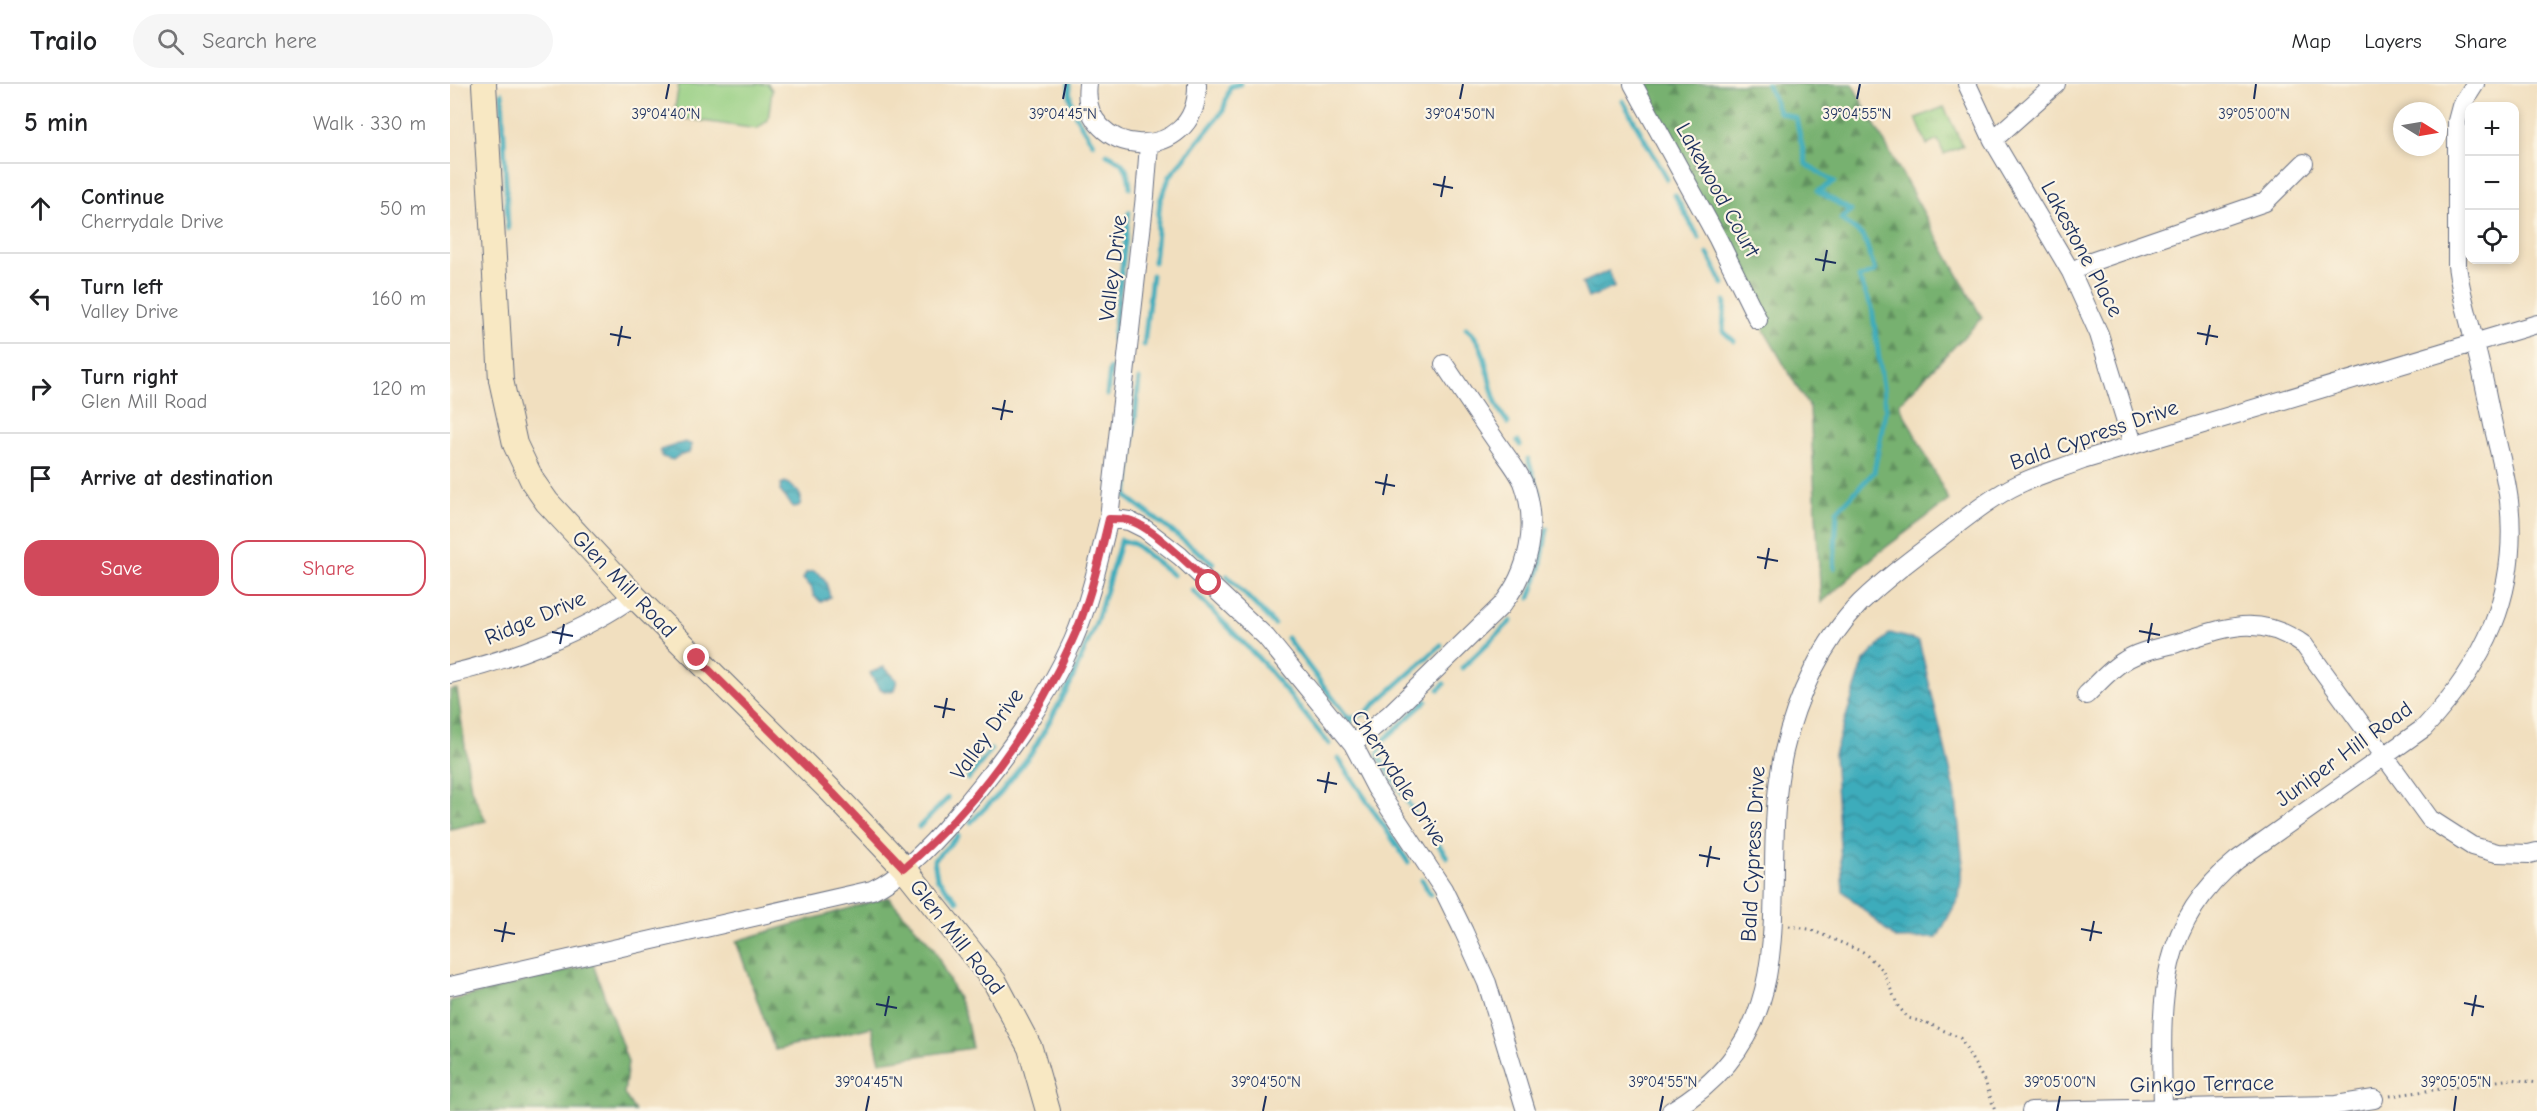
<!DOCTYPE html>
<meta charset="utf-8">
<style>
:root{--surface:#fff;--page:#f6f6f6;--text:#202124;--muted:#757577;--line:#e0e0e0;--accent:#d1495b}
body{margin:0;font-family:"Comic Neue",sans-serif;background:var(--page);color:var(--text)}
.controls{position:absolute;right:18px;top:18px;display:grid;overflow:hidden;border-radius:12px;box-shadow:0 3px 9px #0003}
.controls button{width:54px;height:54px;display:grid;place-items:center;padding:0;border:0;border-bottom:2px solid var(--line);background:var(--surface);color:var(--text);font:30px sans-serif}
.compass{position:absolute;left:1943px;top:18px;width:54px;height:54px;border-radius:50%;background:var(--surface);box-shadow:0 3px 9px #0003;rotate:101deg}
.stop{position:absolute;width:18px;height:18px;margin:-14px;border:4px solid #d1495b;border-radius:50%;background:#fff}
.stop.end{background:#d1495b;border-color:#fff;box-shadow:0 2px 6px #0008}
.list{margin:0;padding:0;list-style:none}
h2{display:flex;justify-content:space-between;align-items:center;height:78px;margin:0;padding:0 24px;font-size:26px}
h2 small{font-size:20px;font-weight:400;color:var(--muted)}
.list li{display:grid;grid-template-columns:39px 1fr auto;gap:18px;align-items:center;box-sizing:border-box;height:90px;padding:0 24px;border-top:2px solid var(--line)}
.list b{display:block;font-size:22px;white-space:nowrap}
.list p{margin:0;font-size:20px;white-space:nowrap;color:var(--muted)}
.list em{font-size:20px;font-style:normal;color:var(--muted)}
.actions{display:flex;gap:12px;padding:18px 24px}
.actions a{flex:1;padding:14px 0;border:2px solid var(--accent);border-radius:18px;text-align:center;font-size:21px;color:var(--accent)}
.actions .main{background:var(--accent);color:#fff}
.icon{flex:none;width:33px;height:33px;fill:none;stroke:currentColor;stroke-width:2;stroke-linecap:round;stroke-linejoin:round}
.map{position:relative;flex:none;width:2087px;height:1027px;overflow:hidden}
header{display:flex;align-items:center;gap:36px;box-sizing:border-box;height:84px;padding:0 30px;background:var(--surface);border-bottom:2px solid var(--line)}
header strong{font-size:28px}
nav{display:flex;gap:33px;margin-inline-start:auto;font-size:21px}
.search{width:420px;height:54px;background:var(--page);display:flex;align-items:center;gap:15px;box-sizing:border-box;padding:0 21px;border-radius:33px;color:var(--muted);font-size:22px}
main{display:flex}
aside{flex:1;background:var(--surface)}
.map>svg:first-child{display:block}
.green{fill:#94ce81;stroke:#587e70;stroke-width:1.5}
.forest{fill:url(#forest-firs);stroke:#497066;stroke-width:1.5}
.park{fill:url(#park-tufts);stroke:#587e70;stroke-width:1.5}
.water{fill:url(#water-waves);stroke:#2c6e8c;stroke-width:1.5}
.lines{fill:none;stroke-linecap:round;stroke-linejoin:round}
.stream{stroke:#3dacbb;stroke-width:5}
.street-casing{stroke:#666d80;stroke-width:20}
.secondary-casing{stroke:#666d80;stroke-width:26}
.path{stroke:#666d80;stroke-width:3;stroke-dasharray:1.5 4.5;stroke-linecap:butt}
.street{stroke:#fff;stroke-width:18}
.secondary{stroke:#f8e8c3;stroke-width:24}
.route{stroke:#d1495b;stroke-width:8}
.ticks{fill:none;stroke:#1b2f5e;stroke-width:2}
.labels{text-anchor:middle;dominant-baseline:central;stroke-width:4.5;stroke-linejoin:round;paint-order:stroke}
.street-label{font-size:22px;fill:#1b2f5e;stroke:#fcf5e5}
.ticks-label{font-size:15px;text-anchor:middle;fill:#1b2f5e;stroke:#fcf5e5;stroke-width:4.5;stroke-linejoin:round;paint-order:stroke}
</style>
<header>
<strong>Trailo</strong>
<div class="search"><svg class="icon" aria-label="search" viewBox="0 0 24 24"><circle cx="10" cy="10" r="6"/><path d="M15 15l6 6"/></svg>Search here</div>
<nav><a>Map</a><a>Layers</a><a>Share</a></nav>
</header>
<main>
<aside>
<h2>5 min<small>Walk · 330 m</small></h2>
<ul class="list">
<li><svg class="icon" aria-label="ahead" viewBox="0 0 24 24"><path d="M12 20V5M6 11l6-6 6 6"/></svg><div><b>Continue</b><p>Cherrydale Drive</p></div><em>50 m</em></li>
<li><svg class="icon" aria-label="left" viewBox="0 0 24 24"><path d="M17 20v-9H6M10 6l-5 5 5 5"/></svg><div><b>Turn left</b><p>Valley Drive</p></div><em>160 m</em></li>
<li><svg class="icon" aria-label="right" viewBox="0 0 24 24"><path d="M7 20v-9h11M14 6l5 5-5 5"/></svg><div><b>Turn right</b><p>Glen Mill Road</p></div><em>120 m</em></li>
<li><svg class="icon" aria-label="arrive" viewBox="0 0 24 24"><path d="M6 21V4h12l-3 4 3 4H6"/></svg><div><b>Arrive at destination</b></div></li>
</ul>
<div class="actions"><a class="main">Save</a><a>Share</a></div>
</aside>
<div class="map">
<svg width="2087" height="1027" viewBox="0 0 2087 1027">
<defs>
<pattern id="forest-firs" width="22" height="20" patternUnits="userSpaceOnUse" patternTransform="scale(1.5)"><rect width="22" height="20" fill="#77b16f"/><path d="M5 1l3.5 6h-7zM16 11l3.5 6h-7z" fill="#61905e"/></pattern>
<pattern id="park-tufts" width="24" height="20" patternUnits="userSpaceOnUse" patternTransform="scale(1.5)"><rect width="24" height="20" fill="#94ce81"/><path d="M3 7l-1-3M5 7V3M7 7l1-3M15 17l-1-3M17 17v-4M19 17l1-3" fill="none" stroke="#7fb172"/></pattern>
<pattern id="water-waves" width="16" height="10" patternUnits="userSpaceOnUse" patternTransform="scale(1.5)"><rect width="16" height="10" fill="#3dacbb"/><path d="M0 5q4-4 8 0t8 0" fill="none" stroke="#328c9b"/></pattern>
</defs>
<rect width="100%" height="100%" fill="#fcf5e5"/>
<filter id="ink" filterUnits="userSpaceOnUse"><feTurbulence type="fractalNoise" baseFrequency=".0167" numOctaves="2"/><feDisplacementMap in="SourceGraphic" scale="12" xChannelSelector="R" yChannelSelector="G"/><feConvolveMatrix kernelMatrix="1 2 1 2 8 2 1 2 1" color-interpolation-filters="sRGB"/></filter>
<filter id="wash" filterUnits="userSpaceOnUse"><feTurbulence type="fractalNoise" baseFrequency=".008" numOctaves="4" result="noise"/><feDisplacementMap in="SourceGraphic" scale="24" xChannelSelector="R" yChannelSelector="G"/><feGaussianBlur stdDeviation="1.35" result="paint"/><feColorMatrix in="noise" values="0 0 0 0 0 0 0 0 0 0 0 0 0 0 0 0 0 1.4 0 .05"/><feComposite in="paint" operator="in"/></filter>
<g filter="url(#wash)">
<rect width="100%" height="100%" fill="#f1dfbf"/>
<!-- green -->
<path class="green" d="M 229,0 L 318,0 L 322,6 L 318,36 L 307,45 L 232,34 L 225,24 Z"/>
<!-- forest -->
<path class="forest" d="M 1183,0 L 1402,0 L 1532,234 L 1449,320 L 1499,416 L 1427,470 L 1371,519 L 1360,325 L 1308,236 Z
M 7,605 L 21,705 L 36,737 L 0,745 L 0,606 Z
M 438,813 L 483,863 L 515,929 L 522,964 L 430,978 L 422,943 L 325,966 L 286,857 Z
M 143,880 L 178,978 L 174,1010 L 185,1027 L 0,1027 L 0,917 Z"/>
<!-- park -->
<path class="park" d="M 1494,23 L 1513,62 L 1494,70 L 1488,56 L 1477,61 L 1466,34 Z"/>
<!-- water -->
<path class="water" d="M 1159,187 L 1165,203 L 1138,214 L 1132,199 Z
M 235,358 L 242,361 L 239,369 L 228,372 L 223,376 L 212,373 L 210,366 Z
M 335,398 C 344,404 356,410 349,422 L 343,423 L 330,407 L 331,400 Z
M 363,487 C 376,492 377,501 380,513 L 371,518 L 364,512 L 361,503 L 353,495 L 356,489 Z
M 1440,549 L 1469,557 L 1505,706 L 1513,780 L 1509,813 L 1487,854 L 1446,855 L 1393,807 L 1384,670 L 1414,577 Z
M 434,583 L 447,596 L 444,607 C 432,611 425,600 420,589 Z"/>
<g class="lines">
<!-- stream -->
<path class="stream" d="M 619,0 C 619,25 629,39 643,59
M 1317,0 L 1329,28 L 1346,34 L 1356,80 L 1384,98 L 1368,107 L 1401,127 L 1391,135 L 1414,153 L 1425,187 L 1409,194 L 1422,224 L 1436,325 L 1424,388 L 1387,427 L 1384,484
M 52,9 L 58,145
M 1173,17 L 1217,95
M 657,70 C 674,78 679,85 680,104
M 1225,111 L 1249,154
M 1258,170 L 1273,200
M 704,178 L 710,117 L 720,92 L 773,27 L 780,3 L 790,0
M 1275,217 L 1273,247 L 1284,257
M 1016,244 C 1038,260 1036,294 1046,318 C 1048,326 1054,333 1058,339
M 663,255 L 679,128
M 694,261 L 702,191
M 689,295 L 677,413 L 763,479
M 657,311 L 660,285
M 1068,357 L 1070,361
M 1078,375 L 1090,411
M 777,492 L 824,540
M 742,506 L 814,580 L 879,660
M 1080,514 L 1090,485 L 1097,445
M 837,554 L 901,638
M 1012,584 L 1061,537
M 989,605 L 994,600
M 896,631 L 904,634 L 915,629 L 991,561
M 888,674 L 958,778
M 518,695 L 541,666
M 964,728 L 928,671 L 933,657 L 976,617
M 521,738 L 551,708 L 583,667 L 620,600 L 646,539 L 671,456 L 684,460 L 723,491
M 469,743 L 498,714
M 976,743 L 997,773
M 972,796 L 980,810
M 507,817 L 487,794 L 484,776 L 508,752"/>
</g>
</g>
<g filter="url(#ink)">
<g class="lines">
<defs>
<path id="street" d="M 638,0 C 628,74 749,84 747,0
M 1183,0 L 1268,155 L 1308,236
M 1517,0 L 1543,56 L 1621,188 L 1649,250 L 1683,360
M 1543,56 L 1606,0
M 1621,188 L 1638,179 L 1815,118 L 1854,79
M 659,434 L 679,437 L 695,445 L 730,472 L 816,553 L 903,660 L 926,704 L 993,805 L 1014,848 L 1037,899 L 1076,1027
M 0,590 C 59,576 135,548 184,512
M 1636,611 C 1648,600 1660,585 1674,577 C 1689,567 1709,564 1727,559 C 1776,544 1807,528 1854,561 L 1980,735 L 2022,762 L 2047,769 L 2079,770 L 2087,768
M 903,660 L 940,630 L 1051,522 C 1079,488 1089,441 1073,398 C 1067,385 1056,372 1048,360 C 1030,334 1012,307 994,280
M 0,902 L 422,806 C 453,792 485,757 507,731 C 552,678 594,622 623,557 C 640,518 649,475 659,434 L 695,112 L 699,61
M 1221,1027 C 1367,940 1304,800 1334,667 C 1346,614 1372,558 1410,519 C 1435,495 1463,474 1491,453 C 1515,435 1541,413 1569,400 C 1590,390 1612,384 1633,376 L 2087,240
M 1581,1027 L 1886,1021 L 1924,1015
M 1713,1027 C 1712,928 1702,845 1787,776 L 1974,644 C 2035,579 2069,509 2059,417 C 2056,392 2049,367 2043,341 C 2037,313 2032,285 2024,257 C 2018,231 2010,207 2007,181 L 2007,37 L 2011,22 L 2025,0"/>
<path id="secondary" d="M 34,0 L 51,296 L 65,360 L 83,398 L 97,418 L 184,512 L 383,709 L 454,784 L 545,898 L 580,964 L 598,1027"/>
</defs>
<!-- street casing -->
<use href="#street" class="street-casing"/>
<!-- secondary casing -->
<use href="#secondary" class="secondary-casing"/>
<!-- path -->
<path class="path" d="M 1339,842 L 1359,845 L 1413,868 L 1432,885 L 1448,922 L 1458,934 L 1477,939 L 1510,954 L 1536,1000 L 1545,1027
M 1940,1012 L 2062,995 L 2087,999"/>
<!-- street -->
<use href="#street" class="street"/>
<!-- secondary -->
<use href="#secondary" class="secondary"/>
</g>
</g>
<g class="lines" filter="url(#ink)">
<!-- route -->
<path class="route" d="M 247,574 L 383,709 L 454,784 C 525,724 584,642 622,557 C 640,519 649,475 659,435 C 665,435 672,435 678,436 C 702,442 740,482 759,499"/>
</g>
<!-- ticks -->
<path class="ticks" d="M 216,15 L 219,0M 613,15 L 616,0M 1010,15 L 1013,0M 1407,15 L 1410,0M 1804,15 L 1806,0M 983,100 L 1003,104M 991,113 L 995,92M 1365,175 L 1386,179M 1373,187 L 1377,166M 1747,249 L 1768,253M 160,250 L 181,254M 1756,261 L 1760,241M 168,262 L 172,242M 542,324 L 563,328M 551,336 L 555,316M 925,398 L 945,402M 933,411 L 937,390M 1307,473 L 1328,477M 1315,485 L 1319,464M 1689,547 L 1710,551M 102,548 L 123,552M 1698,559 L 1702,539M 110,560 L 114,540M 484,622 L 505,626M 493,634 L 497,614M 867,696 L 887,700M 875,709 L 879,688M 1249,771 L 1270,775M 1257,783 L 1261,762M 1631,845 L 1652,849M 44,846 L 65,850M 1640,857 L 1644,837M 52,858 L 56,838M 2014,919 L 2034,923M 426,920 L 447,924M 435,932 L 439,912M 2022,932 L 2026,911M 416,1027 L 419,1012M 813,1027 L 816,1012M 1210,1027 L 1213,1012M 1607,1027 L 1610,1012M 2004,1027 L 2006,1012"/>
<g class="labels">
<!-- street labels -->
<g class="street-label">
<text transform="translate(1268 106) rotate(61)">Lakewood Court</text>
<text transform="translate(1632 165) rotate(62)">Lakestone Place</text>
<text transform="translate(663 184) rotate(-83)">Valley Drive</text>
<text transform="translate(1644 351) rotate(-19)">Bald Cypress Drive</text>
<text transform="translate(174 500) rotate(46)">Glen Mill Road</text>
<text transform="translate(85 534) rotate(-23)">Ridge Drive</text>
<text transform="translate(537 650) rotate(-54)">Valley Drive</text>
<text transform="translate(1894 670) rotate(-36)">Juniper Hill Road</text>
<text transform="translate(949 694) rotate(57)">Cherrydale Drive</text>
<text transform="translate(1303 770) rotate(-87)">Bald Cypress Drive</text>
<text transform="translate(507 853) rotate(52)">Glen Mill Road</text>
<text transform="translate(1752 1000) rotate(-1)">Ginkgo Terrace</text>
</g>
</g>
<g class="ticks-label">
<text x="216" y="35">39°04'40"N</text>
<text x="613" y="35">39°04'45"N</text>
<text x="1010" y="35">39°04'50"N</text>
<text x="1407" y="35">39°04'55"N</text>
<text x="1804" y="35">39°05'00"N</text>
<text x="419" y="1003">39°04'45"N</text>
<text x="816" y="1003">39°04'50"N</text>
<text x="1213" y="1003">39°04'55"N</text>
<text x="1610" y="1003">39°05'00"N</text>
<text x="2006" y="1003">39°05'05"N</text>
</g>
</svg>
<div class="controls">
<button>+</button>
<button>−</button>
<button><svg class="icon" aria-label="locate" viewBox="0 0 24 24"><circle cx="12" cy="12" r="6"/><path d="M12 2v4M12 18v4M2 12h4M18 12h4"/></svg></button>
</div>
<svg class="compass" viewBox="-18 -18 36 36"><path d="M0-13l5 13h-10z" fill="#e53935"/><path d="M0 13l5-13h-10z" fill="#757577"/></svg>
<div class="stop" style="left:759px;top:499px"></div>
<div class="stop end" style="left:247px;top:574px"></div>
</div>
</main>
